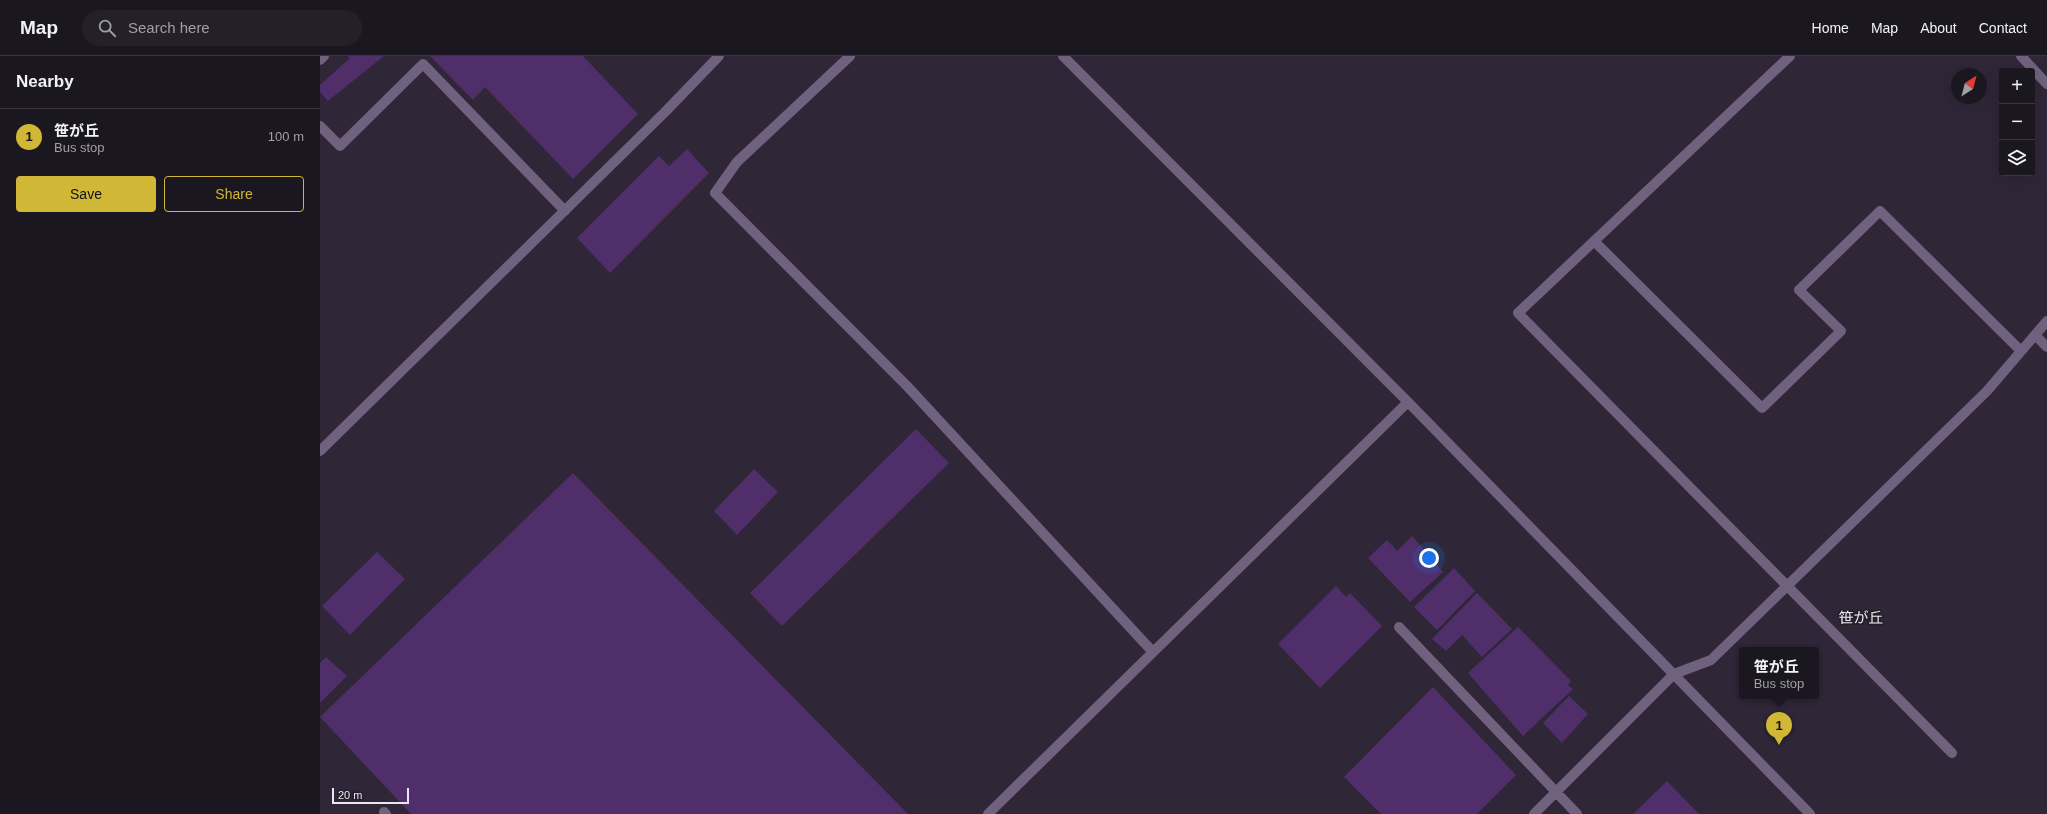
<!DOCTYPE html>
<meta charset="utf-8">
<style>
:root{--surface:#1b1720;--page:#242029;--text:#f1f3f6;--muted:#a09fa5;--line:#39363e;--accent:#d0b736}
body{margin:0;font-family:Helvetica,"Noto Sans JP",sans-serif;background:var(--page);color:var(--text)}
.controls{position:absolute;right:12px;top:12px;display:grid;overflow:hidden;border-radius:4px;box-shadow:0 4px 16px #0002}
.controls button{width:36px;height:36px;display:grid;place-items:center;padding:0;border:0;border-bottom:1px solid var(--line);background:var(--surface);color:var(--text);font:20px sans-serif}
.compass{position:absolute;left:1631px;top:12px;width:36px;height:36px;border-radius:50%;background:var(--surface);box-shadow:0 4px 16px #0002;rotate:36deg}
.scale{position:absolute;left:12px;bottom:10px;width:77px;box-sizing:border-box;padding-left:4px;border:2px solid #ebe7ef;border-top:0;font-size:11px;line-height:14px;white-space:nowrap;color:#ebe7ef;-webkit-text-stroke:3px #241f2a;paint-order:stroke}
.you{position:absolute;left:1109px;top:502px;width:14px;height:14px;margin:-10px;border:3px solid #fff;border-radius:50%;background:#1a73e8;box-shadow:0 0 0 6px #1a73e833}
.badge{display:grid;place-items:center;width:26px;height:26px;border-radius:50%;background:var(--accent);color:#111;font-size:13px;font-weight:700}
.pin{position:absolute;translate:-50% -33px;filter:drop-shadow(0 1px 2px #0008)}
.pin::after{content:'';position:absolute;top:21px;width:14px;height:12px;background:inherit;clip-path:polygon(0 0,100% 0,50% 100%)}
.popup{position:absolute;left:1419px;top:591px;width:80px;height:52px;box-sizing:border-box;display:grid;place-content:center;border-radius:4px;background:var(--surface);filter:drop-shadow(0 1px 3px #0005);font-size:13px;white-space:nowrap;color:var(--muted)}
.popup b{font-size:15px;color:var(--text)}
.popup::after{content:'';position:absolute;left:50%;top:100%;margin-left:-8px;border:8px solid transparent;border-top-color:var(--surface)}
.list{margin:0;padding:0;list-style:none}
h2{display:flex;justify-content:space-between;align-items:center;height:52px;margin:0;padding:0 16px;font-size:17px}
h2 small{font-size:13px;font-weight:400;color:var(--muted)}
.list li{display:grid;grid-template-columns:26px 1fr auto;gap:12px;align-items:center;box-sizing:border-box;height:56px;padding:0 16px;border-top:1px solid var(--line)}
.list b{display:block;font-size:15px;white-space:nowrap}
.list p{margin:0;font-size:13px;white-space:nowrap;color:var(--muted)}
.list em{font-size:13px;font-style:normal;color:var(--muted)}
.actions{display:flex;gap:8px;padding:12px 16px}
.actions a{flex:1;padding:9px 0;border:1px solid var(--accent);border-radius:4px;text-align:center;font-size:14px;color:var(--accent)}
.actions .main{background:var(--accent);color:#111}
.icon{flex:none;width:22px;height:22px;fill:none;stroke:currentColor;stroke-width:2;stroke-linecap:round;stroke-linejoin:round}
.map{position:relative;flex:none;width:1727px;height:758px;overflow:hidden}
header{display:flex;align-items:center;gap:24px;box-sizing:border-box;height:56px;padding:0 20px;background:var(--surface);border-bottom:1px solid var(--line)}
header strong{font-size:19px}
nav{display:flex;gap:22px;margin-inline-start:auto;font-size:14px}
.search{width:280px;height:36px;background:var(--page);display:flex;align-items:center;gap:10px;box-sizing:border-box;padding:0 14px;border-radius:22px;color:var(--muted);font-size:15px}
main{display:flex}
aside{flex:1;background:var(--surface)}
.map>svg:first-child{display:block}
.built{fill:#2f2637;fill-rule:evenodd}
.building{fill:#4f2e6a}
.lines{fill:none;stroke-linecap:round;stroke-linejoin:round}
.minor{stroke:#70627e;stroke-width:10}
.labels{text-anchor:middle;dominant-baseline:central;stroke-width:3.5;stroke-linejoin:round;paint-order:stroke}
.quarter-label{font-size:15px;fill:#ebe7ef;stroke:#241f2a}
</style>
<header>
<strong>Map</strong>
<div class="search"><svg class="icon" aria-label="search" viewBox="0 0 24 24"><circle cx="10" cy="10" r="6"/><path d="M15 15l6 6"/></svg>Search here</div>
<nav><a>Home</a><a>Map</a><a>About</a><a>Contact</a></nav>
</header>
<main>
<aside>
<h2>Nearby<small></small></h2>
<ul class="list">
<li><span class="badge">1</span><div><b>笹が丘</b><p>Bus stop</p></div><em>100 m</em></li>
</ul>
<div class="actions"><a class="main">Save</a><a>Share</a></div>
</aside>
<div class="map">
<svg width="1727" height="758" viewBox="0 0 1727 758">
<rect width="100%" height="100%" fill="#241f2a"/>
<!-- built -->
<path class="built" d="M 0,0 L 1727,0 L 1727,758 L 0,758 ZM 1682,15 L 1712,15 L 1712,117 L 1682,117 ZM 1637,18 L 1661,18 L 1661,42 L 1637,42 ZM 1422,594 L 1496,594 L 1496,640 L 1422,640 Z"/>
<!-- building -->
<path class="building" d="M 27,0 L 64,0 L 8,45 L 0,36 L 0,29 L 30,2 Z
M 110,0 L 263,0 L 318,58 L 253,123 L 165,31 L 153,44 Z
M 367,93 L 389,117 L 290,217 L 257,182 L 339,100 L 349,110 Z
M 596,373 L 629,407 L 462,570 L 430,537 Z
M 434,413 L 458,436 L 417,479 L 394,455 Z
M 253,417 L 588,758 L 91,758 L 0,661 Z
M 1092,480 L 1123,516 L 1090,546 L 1048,502 L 1067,484 L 1077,495 Z
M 57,496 L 85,523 L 30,579 L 2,550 Z
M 1134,512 L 1155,535 L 1117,574 L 1094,551 Z
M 1016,530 L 1026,541 L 1030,537 L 1062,570 L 1000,632 L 958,588 Z
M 1157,537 L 1192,573 L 1162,601 L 1142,579 L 1126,595 L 1112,583 Z
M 1198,571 L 1251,625 L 1248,629 L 1253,633 L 1203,680 L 1148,617 Z
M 6,601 L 27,620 L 0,647 L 0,607 Z
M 1113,631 L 1196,719 L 1157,758 L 1061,758 L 1024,721 Z
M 1249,640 L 1268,658 L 1242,687 L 1223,667 Z
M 1347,725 L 1379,758 L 1313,758 Z"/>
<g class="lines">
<!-- minor -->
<path class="minor" d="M 530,0 L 417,106 L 395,137 L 587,330 L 832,595
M 743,0 L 1088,346 L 1490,758
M 1470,0 L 1198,257 L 1632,697
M 1701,0 L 1727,28
M 0,4 L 4,0
M 0,70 L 20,90 L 103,8 L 245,155
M 1274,185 L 1442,352 L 1521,275 L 1479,234 L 1560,155 L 1701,295
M 1715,279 L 1727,291
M 0,395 L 345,56 L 399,0
M 1079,571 L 1257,758
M 64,756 L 66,758
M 668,758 L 1088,346
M 1214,758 L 1354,618 L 1391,604 L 1667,335 L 1727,265"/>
</g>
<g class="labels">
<!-- quarter labels -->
<g class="quarter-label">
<text x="1541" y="561">笹が丘</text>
</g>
</g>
</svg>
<div class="controls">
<button>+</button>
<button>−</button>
<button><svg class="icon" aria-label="layers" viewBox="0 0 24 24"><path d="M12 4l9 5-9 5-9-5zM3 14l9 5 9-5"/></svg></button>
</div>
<svg class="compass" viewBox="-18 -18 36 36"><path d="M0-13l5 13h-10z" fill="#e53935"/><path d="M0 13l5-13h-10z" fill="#a09fa5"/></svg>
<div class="scale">20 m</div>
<div class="you"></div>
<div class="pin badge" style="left:1459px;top:689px">1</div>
<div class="popup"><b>笹が丘</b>Bus stop</div>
</div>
</main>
